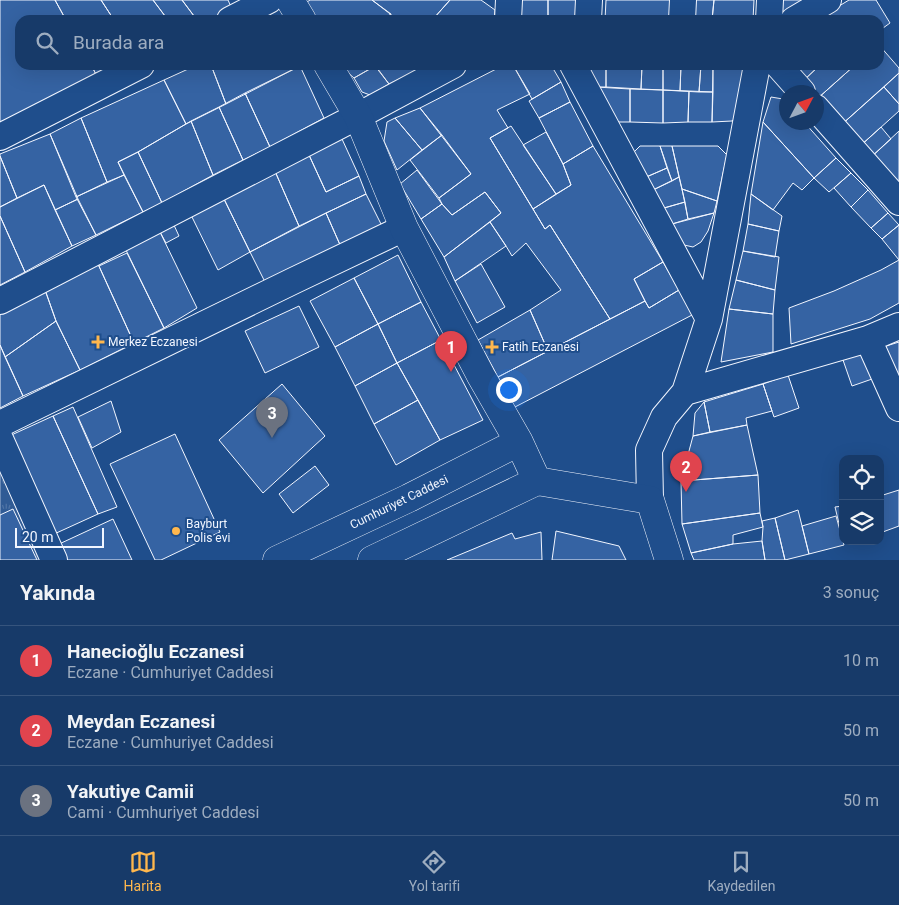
<!DOCTYPE html>
<html lang="tr">
<meta charset="utf-8">
<style>
:root{--surface:#173a69;--page:#244571;--text:#f1f3f6;--muted:#9eadc0;--line:#36547d;--accent:#ffb74d}
body{margin:0;font-family:Roboto,sans-serif;background:var(--page);color:var(--text)}
.controls{position:absolute;right:15px;bottom:15px;display:grid;overflow:hidden;border-radius:10px;box-shadow:0 5px 20px #0002}
.controls button{width:45px;height:45px;display:grid;place-items:center;padding:0;border:0;border-bottom:1px solid var(--line);background:var(--surface);color:var(--text);font:25px sans-serif}
.compass{position:absolute;left:779px;top:85px;width:45px;height:45px;border-radius:50%;background:var(--surface);box-shadow:0 5px 20px #0002;rotate:49deg}
.scale{position:absolute;left:15px;bottom:12px;width:89px;box-sizing:border-box;padding-left:5px;border:2px solid #f2f6ff;border-top:0;font-size:14px;line-height:18px;white-space:nowrap;color:#f2f6ff;-webkit-text-stroke:4px #1f4e8c;paint-order:stroke}
.you{position:absolute;left:508px;top:389px;width:18px;height:18px;margin:-12px;border:4px solid #fff;border-radius:50%;background:#1a73e8;box-shadow:0 0 0 8px #1a73e833}
.badge{display:grid;place-items:center;width:32px;height:32px;border-radius:50%;background:var(--accent);color:#fff;font-size:16px;font-weight:700}
.pin{position:absolute;translate:-50% -41px;filter:drop-shadow(0 1px 2px #0008)}
.pin::after{content:'';position:absolute;top:26px;width:18px;height:15px;background:inherit;clip-path:polygon(0 0,100% 0,50% 100%)}
.list{margin:0;padding:0;list-style:none}
h2{display:flex;justify-content:space-between;align-items:center;height:65px;margin:0;padding:0 20px;font-size:21px}
h2 small{font-size:16px;font-weight:400;color:var(--muted)}
.list li{display:grid;grid-template-columns:32px 1fr auto;gap:15px;align-items:center;box-sizing:border-box;height:70px;padding:0 20px;border-top:1px solid var(--line)}
.list b{display:block;font-size:19px;white-space:nowrap}
.list p{margin:0;font-size:16px;white-space:nowrap;color:var(--muted)}
.list em{font-size:16px;font-style:normal;color:var(--muted)}
.icon{flex:none;width:28px;height:28px;fill:none;stroke:currentColor;stroke-width:2;stroke-linecap:round;stroke-linejoin:round}
.map{position:relative;flex:none;width:899px;height:560px;overflow:hidden}
.search{position:absolute;background:var(--surface);box-shadow:0 5px 20px #0002;left:15px;right:15px;top:15px;height:55px;display:flex;align-items:center;gap:12px;box-sizing:border-box;padding:0 18px;border-radius:15px;color:var(--muted);font-size:19px}
.sheet{height:275px;background:var(--surface)}
nav{display:flex;justify-content:space-around;align-items:center;box-sizing:border-box;height:70px;border-top:1px solid var(--line);background:var(--surface);font-size:14px;color:var(--muted)}
nav a{display:grid;justify-items:center;gap:2px}
nav .on{color:var(--accent)}
.map>svg:first-child{display:block}
.park{fill:url(#park-tufts);stroke:#a8bbd7}
.building{fill:#3563a3;stroke:#f2f6ff}
.lines{fill:none;stroke-linecap:round;stroke-linejoin:round}
.minor-casing{stroke:#f2f6ff;stroke-width:28}
.secondary-casing{stroke:#f2f6ff;stroke-width:29}
.minor{stroke:#1f4e8c;stroke-width:26}
.secondary{stroke:#1f4e8c;stroke-width:28}
.poi-dot{fill:#ffb74d;stroke:#1f4e8c;stroke-width:2}
.labels{text-anchor:middle;dominant-baseline:central;stroke-width:4;stroke-linejoin:round;paint-order:stroke}
.poi-label{font-size:12px;fill:#f2f6ff;stroke:#1f4e8c;text-anchor:start}
.street-label{font-size:12px;fill:#f2f6ff;stroke:#1f4e8c}
</style>
<div class="map">
<svg width="899" height="560" viewBox="0 0 899 560">
<defs>
<pattern id="park-tufts" width="24" height="20" patternUnits="userSpaceOnUse" patternTransform="scale(1.25)"><rect width="24" height="20" fill="#305b95"/><path d="M3 7l-1-3M5 7V3M7 7l1-3M15 17l-1-3M17 17v-4M19 17l1-3" fill="none" stroke="#4e73a5"/></pattern>
</defs>
<rect width="100%" height="100%" fill="#1f4e8c"/>
<!-- park -->
<path class="park" d="M 0,439 L 54,560 L 0,560 Z"/>
<!-- building -->
<path class="building" d="M 0,0 L 55,0 L 66,20 L 20,20 L 20,65 L 91,65 L 98,78 L 0,122 Z
M 55,0 L 101,0 L 114,20 L 66,20 Z
M 101,0 L 153,0 L 168,20 L 114,20 Z
M 153,0 L 182,0 L 197,20 L 168,20 Z
M 182,0 L 228,0 L 232,9 L 210,20 L 197,20 Z
M 310,0 L 372,0 L 391,14 L 381,20 L 317,20 L 307,2 Z
M 372,0 L 450,0 L 434,18 L 436,20 L 398,20 Z
M 450,0 L 481,0 L 495,10 L 494,20 L 436,20 L 434,18 Z
M 514,0 L 548,0 L 548,19 L 528,20 L 513,9 Z
M 548,0 L 581,0 L 580,15 L 548,19 Z
M 606,0 L 670,0 L 670,20 L 605,20 Z
M 692,0 L 714,0 L 712,20 L 690,20 Z
M 714,0 L 754,0 L 753,20 L 712,20 Z
M 779,0 L 814,0 L 786,17 L 778,10 Z
M 849,0 L 876,0 L 890,23 L 879,31 L 879,20 L 830,20 L 826,14 Z
M 879,45 L 899,68 L 899,73 L 840,126 L 817,99 L 855,65 L 879,65 Z
M 91,65 L 122,65 L 98,78 Z
M 197,65 L 211,65 L 226,104 L 186,124 L 164,80 Z
M 211,65 L 299,65 L 300,66 L 226,104 Z
M 349,65 L 375,65 L 375,66 L 354,78 L 343,68 Z
M 375,65 L 428,65 L 389,84 Z
M 504,65 L 513,65 L 530,94 L 497,110 L 508,128 L 490,138 L 545,229 L 550,225 L 610,319 L 548,351 L 530,310 L 561,290 L 526,243 L 512,256 L 506,246 L 490,222 L 501,213 L 485,192 L 452,215 L 442,204 L 439,198 L 471,174 L 420,108 Z
M 513,65 L 551,65 L 561,82 L 532,99 Z
M 585,65 L 606,65 L 606,87 L 596,87 Z
M 606,65 L 642,65 L 641,89 L 606,87 Z
M 642,65 L 663,65 L 663,90 L 641,89 Z
M 663,65 L 681,65 L 680,91 L 663,90 Z
M 681,65 L 701,65 L 699,92 L 680,91 Z
M 701,65 L 713,65 L 713,92 L 699,92 Z
M 713,65 L 746,65 L 738,116 L 732,121 L 712,122 Z
M 788,65 L 820,65 L 802,82 Z
M 820,65 L 855,65 L 817,99 L 816,92 L 811,92 L 802,82 Z
M 300,66 L 324,118 L 270,147 L 245,93 Z
M 375,66 L 389,84 L 370,95 L 362,92 L 354,78 Z
M 899,73 L 899,104 L 884,87 Z
M 164,80 L 186,124 L 138,152 L 118,162 L 124,175 L 107,182 L 81,118 Z
M 561,82 L 570,102 L 539,118 L 529,101 Z
M 596,87 L 630,89 L 630,122 L 618,122 Z
M 884,87 L 899,104 L 899,111 L 859,147 L 840,126 Z
M 630,89 L 663,90 L 663,123 L 630,122 Z
M 663,90 L 689,91 L 688,122 L 663,123 Z
M 689,91 L 713,92 L 712,122 L 688,122 Z
M 245,93 L 270,147 L 243,160 L 219,107 Z
M 771,97 L 783,99 L 786,102 L 786,122 L 804,122 L 836,158 L 814,178 L 763,122 Z
M 570,102 L 593,146 L 563,164 L 539,118 Z
M 219,107 L 243,160 L 213,175 L 191,121 Z
M 420,108 L 442,135 L 422,150 L 395,118 Z
M 81,118 L 107,182 L 76,197 L 50,134 Z
M 395,118 L 422,150 L 397,170 L 384,141 L 387,122 Z
M 191,121 L 213,175 L 162,203 L 138,152 Z
M 763,122 L 814,178 L 802,190 L 793,183 L 773,210 L 751,194 Z
M 511,126 L 556,194 L 533,209 L 490,138 Z
M 881,127 L 891,139 L 869,159 L 859,147 Z
M 899,131 L 899,193 L 869,159 Z
M 546,132 L 563,164 L 571,185 L 556,194 L 523,145 Z
M 50,134 L 78,199 L 55,210 L 44,185 L 17,198 L 0,156 L 0,154 Z
M 442,135 L 471,174 L 439,198 L 410,160 Z
M 342,139 L 359,176 L 326,192 L 309,155 Z
M 593,146 L 663,262 L 634,279 L 645,301 L 610,319 L 550,225 L 545,229 L 533,209 L 571,185 L 563,164 Z
M 640,146 L 660,146 L 667,168 L 644,178 L 634,152 Z
M 660,146 L 672,146 L 679,177 L 672,181 Z
M 672,146 L 718,146 L 727,155 L 717,201 L 682,189 Z
M 138,152 L 162,203 L 143,212 L 118,162 Z
M 309,155 L 326,192 L 359,176 L 366,194 L 299,226 L 274,169 Z
M 0,156 L 17,198 L 0,207 Z
M 836,158 L 851,173 L 829,192 L 814,178 Z
M 667,168 L 672,181 L 653,190 L 644,178 Z
M 274,169 L 299,226 L 250,252 L 223,197 Z
M 417,170 L 442,204 L 421,219 L 400,184 Z
M 851,173 L 868,190 L 851,207 L 834,188 Z
M 124,175 L 143,212 L 96,235 L 76,197 Z
M 679,177 L 685,202 L 664,208 L 653,190 Z
M 44,185 L 72,246 L 25,272 L 0,216 L 0,207 Z
M 682,189 L 717,201 L 714,213 L 688,219 Z
M 868,190 L 888,213 L 871,228 L 851,207 Z
M 485,192 L 501,213 L 444,257 L 421,219 L 442,204 L 452,215 Z
M 366,194 L 382,226 L 341,247 L 326,213 Z
M 751,194 L 782,216 L 779,231 L 748,224 Z
M 223,197 L 250,252 L 218,270 L 191,215 Z
M 78,199 L 96,235 L 72,246 L 55,210 Z
M 685,202 L 688,219 L 672,224 L 664,208 Z
M 326,213 L 341,247 L 266,284 L 250,252 Z
M 714,213 L 708,231 L 701,242 L 693,247 L 684,245 L 672,224 Z
M 888,213 L 899,225 L 882,239 L 871,228 Z
M 0,216 L 25,272 L 0,285 Z
M 490,222 L 506,246 L 455,281 L 444,257 Z
M 173,223 L 179,236 L 166,243 L 159,230 Z
M 748,224 L 779,231 L 775,257 L 743,251 Z
M 899,225 L 899,260 L 882,239 Z
M 159,230 L 197,308 L 164,328 L 125,248 Z
M 743,251 L 779,257 L 775,290 L 736,280 Z
M 127,253 L 164,328 L 134,343 L 99,266 Z
M 398,255 L 421,302 L 378,324 L 354,278 Z
M 899,260 L 899,303 L 870,319 L 791,344 L 789,308 L 834,291 L 881,270 Z
M 97,262 L 134,343 L 80,370 L 56,321 L 44,287 Z
M 663,262 L 679,290 L 649,308 L 645,301 L 634,279 Z
M 481,264 L 505,307 L 477,323 L 455,281 Z
M 354,278 L 378,324 L 335,347 L 310,301 Z
M 736,280 L 775,290 L 773,314 L 729,309 Z
M 44,287 L 56,321 L 5,357 L 0,345 L 0,308 Z
M 679,290 L 694,314 L 515,407 L 498,377 L 645,301 L 649,308 Z
M 421,302 L 441,340 L 397,363 L 378,324 Z
M 299,306 L 319,347 L 265,373 L 245,331 Z
M 729,309 L 773,314 L 773,352 L 721,362 Z
M 530,310 L 548,351 L 498,377 L 478,340 Z
M 56,321 L 80,370 L 23,396 L 5,357 Z
M 378,324 L 397,363 L 355,386 L 335,347 Z
M 441,340 L 483,420 L 440,440 L 397,363 Z
M 899,342 L 899,385 L 883,347 Z
M 0,345 L 23,396 L 0,408 Z
M 866,352 L 875,378 L 852,386 L 843,360 Z
M 397,363 L 418,400 L 374,424 L 355,386 Z
M 788,375 L 799,408 L 774,417 L 763,384 Z
M 282,384 L 325,436 L 263,493 L 219,440 Z
M 763,384 L 772,411 L 746,418 L 747,425 L 710,432 L 704,402 Z
M 418,400 L 440,440 L 396,465 L 374,424 Z
M 111,401 L 121,432 L 92,448 L 78,417 Z
M 704,402 L 710,432 L 693,436 L 695,413 Z
M 73,407 L 117,507 L 98,514 L 53,416 Z
M 53,416 L 98,514 L 52,535 L 7,437 Z
M 747,425 L 758,475 L 681,481 L 693,436 Z
M 175,434 L 220,532 L 161,560 L 155,560 L 110,464 Z
M 315,466 L 329,485 L 293,513 L 279,494 Z
M 758,475 L 760,513 L 682,524 L 681,481 Z
M 899,490 L 899,526 L 880,533 L 880,496 Z
M 843,506 L 843,540 L 835,507 Z
M 13,509 L 37,560 L 0,560 L 0,515 Z
M 798,510 L 809,554 L 785,560 L 775,518 Z
M 760,513 L 763,527 L 733,535 L 733,544 L 691,553 L 682,524 Z
M 836,516 L 844,545 L 809,554 L 802,526 Z
M 775,518 L 785,560 L 765,560 L 762,541 L 763,527 L 762,521 Z
M 113,519 L 132,560 L 64,560 L 57,545 Z
M 556,531 L 619,546 L 626,560 L 552,560 Z
M 541,532 L 542,560 L 447,560 L 512,533 L 515,539 Z
M 762,541 L 765,560 L 694,560 L 691,553 L 733,544 Z"/>
<g class="lines">
<defs>
<path id="minor" d="M 230,20 L 269,0
M 508,20 L 509,0
M 588,20 L 589,0
M 682,20 L 683,0
M 769,20 L 770,0
M 794,20 L 828,0
M 573,65 L 709,319
M 778,65 L 802,92
M 816,108 L 899,202
M 0,137 L 141,65
M 0,301 L 358,116 L 453,65
M 868,339 L 899,408
M 685,392 L 868,339 L 899,326
M 0,424 L 293,281 L 404,228
M 0,439 L 54,560
M 650,500 L 649,450 L 664,417 L 685,392 L 709,319 L 757,65"/>
<path id="secondary" d="M 290,0 L 302,20
M 328,65 L 358,116 L 404,228 L 481,376 L 519,442 L 537,481 L 650,500 L 669,560
M 277,560 L 409,498 L 519,442
M 372,560 L 537,481"/>
</defs>
<!-- minor casing -->
<use href="#minor" class="minor-casing"/>
<!-- secondary casing -->
<use href="#secondary" class="secondary-casing"/>
<!-- minor -->
<use href="#minor" class="minor"/>
<!-- secondary -->
<use href="#secondary" class="secondary"/>
</g>
<!-- markers -->
<g class="poi-dot">
<path d="M95.5 334.5h5v5h5v5h-5v5h-5v-5h-5v-5h5z"/>
<path d="M489.5 339.5h5v5h5v5h-5v5h-5v-5h-5v-5h5z"/>
<circle cx="176" cy="531" r="5"/>
</g>
<g class="labels">
<!-- poi labels -->
<g class="poi-label">
<text x="108" y="342">Merkez Eczanesi</text>
<text x="502" y="347">Fatih Eczanesi</text>
<text x="186" y="524">Bayburt<tspan x="186" dy="14">Polis evi</tspan></text>
</g>
<!-- street labels -->
<g class="street-label">
<text transform="translate(399 502) rotate(-26)">Cumhuriyet Caddesi</text>
</g>
</g>
</svg>
<div class="controls">
<button><svg class="icon" aria-label="locate" viewBox="0 0 24 24"><circle cx="12" cy="12" r="6"/><path d="M12 2v4M12 18v4M2 12h4M18 12h4"/></svg></button>
<button><svg class="icon" aria-label="layers" viewBox="0 0 24 24"><path d="M12 4l9 5-9 5-9-5zM3 14l9 5 9-5"/></svg></button>
</div>
<svg class="compass" viewBox="-18 -18 36 36"><path d="M0-13l5 13h-10z" fill="#e53935"/><path d="M0 13l5-13h-10z" fill="#9eadc0"/></svg>
<div class="scale">20 m</div>
<div class="you"></div>
<div class="pin badge" style="left:451px;top:372px;background:#e0444e">1</div>
<div class="pin badge" style="left:686px;top:492px;background:#e0444e">2</div>
<div class="pin badge" style="left:272px;top:438px;background:#6b7280">3</div>
<div class="search"><svg class="icon" aria-label="search" viewBox="0 0 24 24"><circle cx="10" cy="10" r="6"/><path d="M15 15l6 6"/></svg>Burada ara</div>
</div>
<section class="sheet">
<h2>Yakında<small>3 sonuç</small></h2>
<ul class="list">
<li><span class="badge" style="background:#e0444e">1</span><div><b>Hanecioğlu Eczanesi</b><p>Eczane · Cumhuriyet Caddesi</p></div><em>10 m</em></li>
<li><span class="badge" style="background:#e0444e">2</span><div><b>Meydan Eczanesi</b><p>Eczane · Cumhuriyet Caddesi</p></div><em>50 m</em></li>
<li><span class="badge" style="background:#6b7280">3</span><div><b>Yakutiye Camii</b><p>Cami · Cumhuriyet Caddesi</p></div><em>50 m</em></li>
</ul>
</section>
<nav>
<a class="on"><svg class="icon" aria-label="map" viewBox="0 0 24 24"><path d="M3 6l6-2 6 2 6-2v14l-6 2-6-2-6 2zM9 4v14M15 6v14"/></svg>Harita</a>
<a><svg class="icon" aria-label="directions" viewBox="0 0 24 24"><path d="M12 3l9 9-9 9-9-9zM9 14v-3h6M13 9l2 2-2 2"/></svg>Yol tarifi</a>
<a><svg class="icon" aria-label="saved" viewBox="0 0 24 24"><path d="M7 4h10v16l-5-4-5 4z"/></svg>Kaydedilen</a>
</nav>
